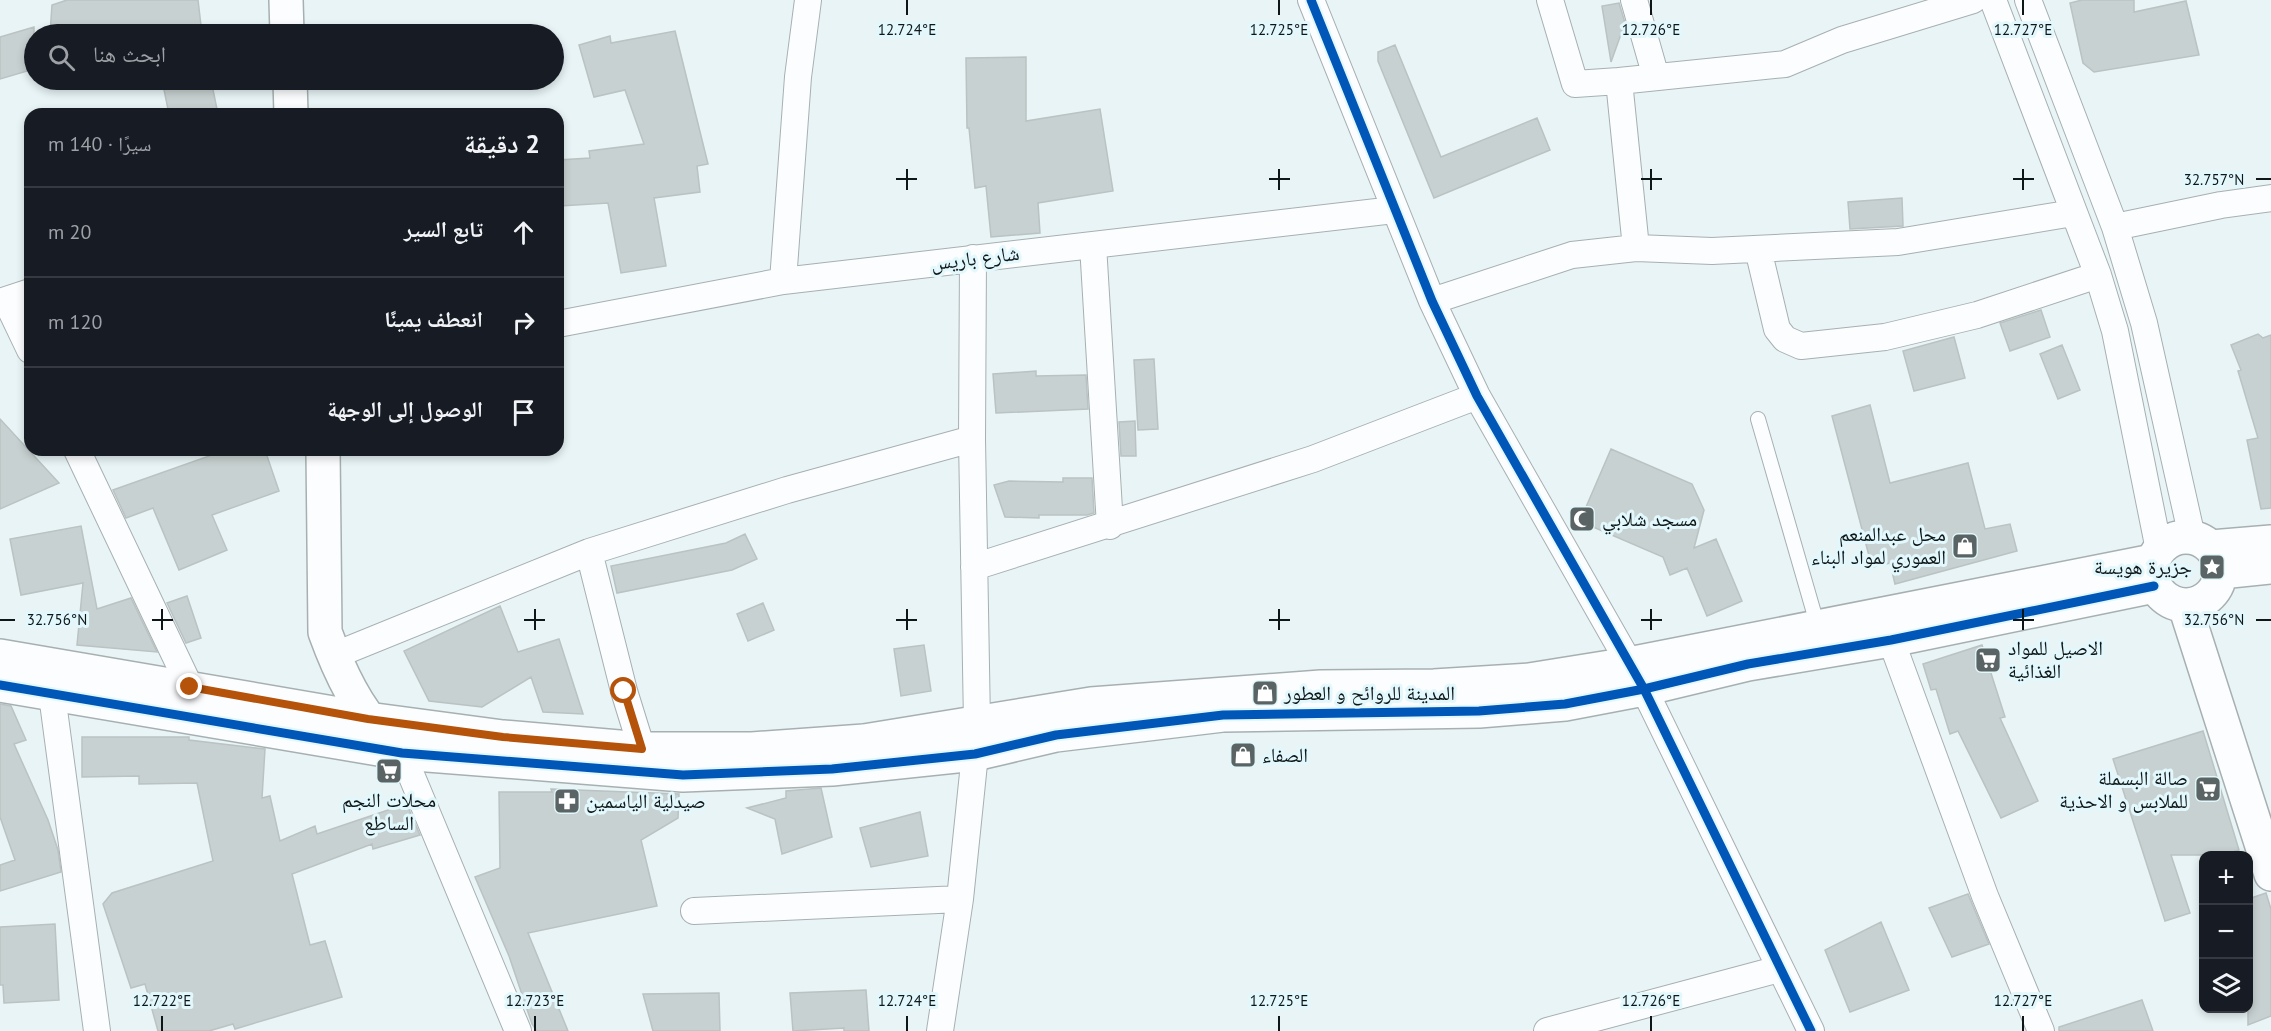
<!DOCTYPE html>
<html lang="ar">
<meta charset="utf-8">
<style>
:root{--surface:#171b24;--page:#20242c;--text:#f1f3f6;--muted:#9ea1a6;--line:#363941}
body{margin:0;font-family:"PT Sans","Noto Naskh Arabic",sans-serif;background:var(--page);color:var(--text);direction:rtl}
.controls{position:absolute;right:18px;bottom:18px;display:grid;overflow:hidden;border-radius:12px;box-shadow:0 3px 9px #0003}
.controls button{width:54px;height:54px;display:grid;place-items:center;padding:0;border:0;border-bottom:2px solid var(--line);background:var(--surface);color:var(--text);font:30px sans-serif}
.stop{position:absolute;width:18px;height:18px;margin:-14px;border:4px solid #b45309;border-radius:50%;background:#fff}
.stop.end{background:#b45309;border-color:#fff;box-shadow:0 2px 6px #0008}
.list{margin:0;padding:0;list-style:none}
h2{display:flex;justify-content:space-between;align-items:center;height:78px;margin:0;padding:0 24px;font-size:26px}
h2 small{font-size:20px;font-weight:400;color:var(--muted)}
.list li{display:grid;grid-template-columns:39px 1fr auto;gap:18px;align-items:center;box-sizing:border-box;height:90px;padding:0 24px;border-top:2px solid var(--line)}
.list b{display:block;font-size:22px;white-space:nowrap}
.list em{font-size:20px;font-style:normal;color:var(--muted)}
.icon{flex:none;width:33px;height:33px;fill:none;stroke:currentColor;stroke-width:2;stroke-linecap:round;stroke-linejoin:round}
.map{position:relative;flex:none;width:2271px;height:1031px;overflow:hidden;direction:ltr}
.search{position:absolute;background:var(--surface);box-shadow:0 3px 9px #0003;left:24px;top:24px;width:540px;height:66px;display:flex;align-items:center;gap:15px;box-sizing:border-box;padding:0 21px;border-radius:33px;color:var(--muted);font-size:22px}
.panel{position:absolute;background:var(--surface);box-shadow:0 3px 9px #0003;left:24px;top:108px;width:540px;height:348px;border-radius:18px;direction:rtl}
.map>svg:first-child{display:block}
.building{fill:#c8d1d1;stroke:#bac2c2;stroke-width:1.5}
.lines{fill:none;stroke-linecap:round;stroke-linejoin:round}
.service-casing{stroke:#a7b0b1;stroke-width:16}
.minor-casing{stroke:#a7b0b1;stroke-width:28}
.tertiary-casing{stroke:#a7b0b1;stroke-width:36}
.secondary-casing{stroke:#a7b0b1;stroke-width:36}
.service{stroke:#fcfdfe;stroke-width:14}
.minor{stroke:#fcfdfe;stroke-width:26}
.tertiary{stroke:#fcfdfe;stroke-width:33}
.secondary{stroke:#fcfdfe;stroke-width:33}
.cycleway-casing{stroke:#e2f8fc;stroke-width:13}
.cycleway{stroke:#0057b8;stroke-width:9}
.route{stroke:#b45309;stroke-width:8}
.ticks{fill:none;stroke:#0e1617;stroke-width:2}
.labels{text-anchor:middle;dominant-baseline:central;stroke-width:6;stroke-linejoin:round;paint-order:stroke}
.street-label{font-size:20px;fill:#0e1617;stroke:#e2f8fc}
.poi-label{font-size:20px;fill:#0e1617;stroke:#e2f8fc;text-anchor:start}
.ticks-label{font-size:15px;text-anchor:middle;fill:#0e1617;stroke:#e2f8fc;stroke-width:6;stroke-linejoin:round;paint-order:stroke}
</style>
<div class="map">
<svg width="2271" height="1031" viewBox="0 0 2271 1031">
<rect width="100%" height="100%" fill="#e8f4f6"/>
<!-- building -->
<path class="building" d="M 67,0 L 198,0 L 202,34 L 50,34 L 52,5 Z
M 2082,0 L 2134,0 L 2134,12 L 2186,1 L 2199,55 L 2094,72 L 2083,63 L 2070,3 Z
M 1619,3 L 1625,23 L 1611,62 L 1602,6 Z
M 34,27 L 34,69 L 0,79 L 0,37 Z
M 675,31 L 708,164 L 697,166 L 700,192 L 654,198 L 666,266 L 621,273 L 608,203 L 560,206 L 558,160 L 590,158 L 589,151 L 644,144 L 625,90 L 594,97 L 579,45 L 610,36 L 611,43 Z
M 1395,45 L 1441,157 L 1537,118 L 1550,150 L 1434,198 L 1378,61 L 1378,52 Z
M 1026,57 L 1026,121 L 1100,109 L 1113,191 L 1038,203 L 1040,233 L 991,237 L 986,186 L 975,188 L 969,128 L 967,128 L 966,58 Z
M 162,80 L 211,80 L 218,114 L 169,114 Z
M 1902,198 L 1903,226 L 1850,229 L 1848,202 Z
M 2041,310 L 2050,337 L 2010,351 L 2000,323 Z
M 2258,334 L 2263,338 L 2271,335 L 2271,508 L 2261,509 L 2247,440 L 2258,438 L 2238,371 L 2241,370 L 2231,345 Z
M 1954,337 L 1965,378 L 1914,391 L 1903,351 Z
M 2062,345 L 2080,390 L 2058,399 L 2040,354 Z
M 1154,359 L 1158,429 L 1138,430 L 1134,360 Z
M 1036,371 L 1036,376 L 1086,375 L 1088,409 L 996,413 L 993,374 Z
M 1870,405 L 1890,483 L 1968,463 L 1985,529 L 2010,524 L 2017,551 L 1895,584 L 1890,563 L 1872,567 L 1832,416 Z
M 0,419 L 59,483 L 0,509 Z
M 1135,421 L 1136,456 L 1121,456 L 1119,422 Z
M 1611,449 L 1692,484 L 1704,510 L 1694,548 L 1716,539 L 1742,601 L 1707,616 L 1687,568 L 1670,575 L 1663,557 L 1586,524 L 1583,514 Z
M 226,450 L 265,450 L 279,491 L 212,515 L 227,550 L 179,570 L 153,508 L 126,518 L 113,490 Z
M 1063,478 L 1092,478 L 1094,513 L 1087,515 L 1039,515 L 1039,518 L 1005,517 L 994,485 L 1009,481 L 1063,482 Z
M 81,526 L 97,609 L 131,598 L 157,652 L 77,645 L 83,583 L 21,595 L 10,539 Z
M 745,534 L 757,559 L 732,570 L 617,593 L 611,566 L 726,543 Z
M 187,596 L 201,638 L 186,643 L 167,603 Z
M 763,603 L 774,630 L 748,641 L 737,614 Z
M 500,606 L 518,652 L 559,639 L 583,714 L 543,712 L 531,677 L 482,707 L 429,701 L 404,651 Z
M 924,645 L 931,691 L 901,696 L 894,649 Z
M 1982,645 L 2005,717 L 2000,718 L 2038,801 L 2001,818 L 1958,731 L 1950,734 L 1936,689 L 1931,690 L 1923,664 Z
M 0,704 L 11,706 L 26,740 L 14,744 L 48,820 L 58,850 L 61,872 L 0,891 L 0,865 L 15,860 L 0,817 Z
M 2203,731 L 2239,850 L 2223,855 L 2171,855 L 2190,913 L 2165,921 L 2113,759 Z
M 82,737 L 189,737 L 189,740 L 265,749 L 262,798 L 270,796 L 280,841 L 315,826 L 317,834 L 394,808 L 408,807 L 420,835 L 373,849 L 372,844 L 292,874 L 310,945 L 325,941 L 342,997 L 235,1029 L 233,1024 L 209,1031 L 158,1031 L 145,984 L 131,988 L 103,904 L 112,893 L 213,861 L 197,783 L 139,784 L 139,776 L 82,777 Z
M 821,788 L 832,837 L 782,854 L 775,819 L 747,808 L 786,798 L 786,791 Z
M 551,789 L 679,794 L 678,818 L 641,840 L 657,906 L 528,933 L 568,1031 L 537,1031 L 532,1024 L 509,956 L 475,877 L 500,868 L 499,792 L 552,792 Z
M 920,812 L 928,856 L 871,867 L 860,828 Z
M 2266,893 L 2271,909 L 2271,1016 L 2248,1025 L 2248,899 Z
M 1968,894 L 1989,944 L 1952,957 L 1929,908 Z
M 1881,922 L 1909,990 L 1850,1012 L 1825,950 Z
M 55,924 L 59,1000 L 4,1003 L 3,985 L 0,985 L 0,927 Z
M 866,990 L 869,1031 L 844,1031 L 844,1028 L 793,1031 L 790,993 Z
M 719,993 L 720,1031 L 653,1031 L 643,994 Z
M 2142,1000 L 2153,1031 L 2059,1031 L 2059,1027 Z"/>
<g class="lines">
<defs>
<path id="service" d="M 1758,419 L 1818,627"/>
<path id="minor" d="M 1311,0 L 1432,301 L 1477,396 L 1644,689 L 1811,1031
M 1550,0 L 1575,84 L 1619,81
M 1634,0 L 1656,77
M 1993,0 L 2098,275 L 2115,331 L 2159,550
M 2028,0 L 2115,227 L 2144,323 L 2192,537
M 2115,227 L 2221,205 L 2271,198
M 1093,245 L 1110,526
M 1636,248 L 1619,81 L 1785,64 L 1842,40 L 1973,0
M 1758,249 L 1777,329 L 1785,339 L 1801,346 L 1885,337 L 1977,315 L 2098,275
M 973,258 L 972,439 L 977,723
M 783,281 L 798,77 L 808,0
M 6,300 L 30,350
M 1432,301 L 1572,255 L 1636,248 L 1712,251 L 1898,242 L 2073,213
M 0,302 L 30,292
M 558,324 L 783,281 L 1394,210
M 77,450 L 190,687
M 589,552 L 624,691 L 642,749
M 974,567 L 1313,459 L 1477,396
M 1891,640 L 1985,896 L 2041,1031
M 333,656 L 589,552 L 787,490 L 972,439
M 52,695 L 97,1031
M 402,753 L 518,1031
M 694,911 L 960,899
M 940,1031 L 960,899 L 975,754
M 1547,1031 L 1779,969"/>
<path id="tertiary" d="M 286,0 L 287,34
M 290,80 L 291,114
M 323,450 L 325,632 C 337,665 354,705 379,730
M 0,656 L 368,719 L 503,737 L 642,749 L 752,749 L 864,741 L 1091,704 L 1321,687 L 1434,686 L 1529,680 L 1629,664 L 2153,561
M 0,685 L 402,753 L 683,775 L 832,769 L 975,754 L 1056,735 L 1223,715 L 1479,711 L 1565,704 L 1644,689 L 1748,664 L 1891,640 L 2154,586"/>
<path id="secondary" d="M2152 571a34 34 0 1 1 68 0a34 34 0 1 1-68 0Z
M 2211,547 L 2271,542
M 2221,572 L 2271,567
M 2185,606 L 2271,874"/>
</defs>
<!-- service casing -->
<use href="#service" class="service-casing"/>
<!-- minor casing -->
<use href="#minor" class="minor-casing"/>
<!-- tertiary casing -->
<use href="#tertiary" class="tertiary-casing"/>
<!-- secondary casing -->
<use href="#secondary" class="secondary-casing"/>
<!-- service -->
<use href="#service" class="service"/>
<!-- minor -->
<use href="#minor" class="minor"/>
<!-- tertiary -->
<use href="#tertiary" class="tertiary"/>
<!-- secondary -->
<use href="#secondary" class="secondary"/>
<defs>
<path id="cycleway" d="M 1311,0 L 1432,301 L 1477,396 L 1644,689 L 1811,1031
M 0,685 L 402,753 L 683,775 L 832,769 L 975,754 L 1056,735 L 1223,715 L 1479,711 L 1565,704 L 1644,689 L 1748,664 L 1891,640 L 2154,586"/>
</defs>
<!-- cycleway casing -->
<use href="#cycleway" class="cycleway-casing"/>
<!-- cycleway -->
<use href="#cycleway" class="cycleway"/>
</g>
<g class="lines">
<!-- route -->
<path class="route" d="M 190,687 L 368,719 L 503,737 L 642,749 L 624,691"/>
</g>
<!-- ticks -->
<path class="ticks" d="M 907,0 L 907,15M 1279,0 L 1279,15M 1651,0 L 1651,15M 2023,0 L 2023,15M 907,169 L 907,190M 1279,169 L 1279,190M 1651,169 L 1651,190M 2023,169 L 2023,190M 896,179 L 917,179M 1269,179 L 1290,179M 1641,179 L 1662,179M 2013,179 L 2034,179M 2256,179 L 2271,179M 162,609 L 162,630M 535,609 L 535,630M 907,609 L 907,630M 1279,609 L 1279,630M 1651,609 L 1651,630M 2023,609 L 2023,630M 0,620 L 15,620M 152,620 L 173,620M 524,620 L 545,620M 896,620 L 917,620M 1269,620 L 1290,620M 1641,620 L 1662,620M 2013,620 L 2034,620M 2256,620 L 2271,620M 162,1016 L 162,1031M 535,1016 L 535,1031M 907,1016 L 907,1031M 1279,1016 L 1279,1031M 1651,1016 L 1651,1031M 2023,1016 L 2023,1031"/>
<!-- icons -->
<defs>
<symbol id="mosque-square" viewBox="-11 -11 22 22"><rect x="-9" y="-9" width="18" height="18" rx="4" fill="#5a6465" stroke="#e2f8fc"/><path d="M3.5-4.9A6 6 0 1 0 3.5 4.9A5 5 0 1 1 3.5-4.9Z" fill="#fff"/></symbol>
<symbol id="shop-square" viewBox="-11 -11 22 22"><rect x="-9" y="-9" width="18" height="18" rx="4" fill="#5a6465" stroke="#e2f8fc"/><path d="M-5-2.5h2.3a2.7 3.5 0 0 1 5.4 0H5L5.5 6h-11ZM-1.5-2.5h3a1.5 2.3 0 0 0-3 0Z" fill="#fff"/></symbol>
<symbol id="sight-square" viewBox="-11 -11 22 22"><rect x="-9" y="-9" width="18" height="18" rx="4" fill="#5a6465" stroke="#e2f8fc"/><path d="M0-6L1.8-2.2L6-1.7L2.9 1.2L3.7 5.4L0 3.3L-3.7 5.4L-2.9 1.2L-6-1.7L-1.8-2.2Z" fill="#fff"/></symbol>
<symbol id="supermarket-square" viewBox="-11 -11 22 22"><rect x="-9" y="-9" width="18" height="18" rx="4" fill="#5a6465" stroke="#e2f8fc"/><path d="M-6-5.5h2.5l.6 2H6L4.5 2H-2.5L-4.4-4H-6ZM-1.5 3.2a1.3 1.3 0 1 0 .1 0ZM3 3.2a1.3 1.3 0 1 0 .1 0Z" fill="#fff"/></symbol>
<symbol id="pharmacy-square" viewBox="-11 -11 22 22"><rect x="-9" y="-9" width="18" height="18" rx="4" fill="#5a6465" stroke="#e2f8fc"/><path d="M-2-6h4v4h4v4h-4v4h-4v-4h-4v-4h4Z" fill="#fff"/></symbol>
</defs>
<g fill-rule="evenodd">
<use href="#mosque-square" x="1567" y="504" width="30" height="30"/>
<use href="#shop-square" x="1950" y="531" width="30" height="30"/>
<use href="#sight-square" x="2197" y="552" width="30" height="30"/>
<use href="#supermarket-square" x="1973" y="645" width="30" height="30"/>
<use href="#shop-square" x="1250" y="678" width="30" height="30"/>
<use href="#shop-square" x="1228" y="740" width="30" height="30"/>
<use href="#supermarket-square" x="374" y="756" width="30" height="30"/>
<use href="#supermarket-square" x="2193" y="774" width="30" height="30"/>
<use href="#pharmacy-square" x="552" y="786" width="30" height="30"/>
</g>
<g class="labels">
<!-- street labels -->
<g class="street-label">
<text transform="translate(975 258) rotate(-7)">شارع باريس</text>
</g>
<!-- poi labels -->
<g class="poi-label">
<text x="1602" y="519">مسجد شلابي</text>
<text x="1946" y="534" text-anchor="end">محل عبدالمنعم<tspan x="1946" dy="23">العموري لمواد البناء</tspan></text>
<text x="2192" y="567" text-anchor="end">جزيرة هويسة</text>
<text x="2008" y="648">الاصيل للمواد<tspan x="2008" dy="23">الغذائية</tspan></text>
<text x="1284" y="693">المدينة للروائح و العطور</text>
<text x="1262" y="755">الصفاء</text>
<text x="2188" y="778" text-anchor="end">صالة البسملة<tspan x="2188" dy="23">للملابس و الاحذية</tspan></text>
<text x="389" y="800" text-anchor="middle">محلات النجم<tspan x="389" dy="23">الساطع</tspan></text>
<text x="586" y="801">صيدلية الياسمين</text>
</g>
</g>
<g class="ticks-label">
<text x="907" y="35">12.724°E</text>
<text x="1279" y="35">12.725°E</text>
<text x="1651" y="35">12.726°E</text>
<text x="2023" y="35">12.727°E</text>
<text x="2214" y="185">32.757°N</text>
<text x="57" y="625">32.756°N</text>
<text x="2214" y="625">32.756°N</text>
<text x="162" y="1006">12.722°E</text>
<text x="535" y="1006">12.723°E</text>
<text x="907" y="1006">12.724°E</text>
<text x="1279" y="1006">12.725°E</text>
<text x="1651" y="1006">12.726°E</text>
<text x="2023" y="1006">12.727°E</text>
</g>
</svg>
<div class="controls">
<button>+</button>
<button>−</button>
<button><svg class="icon" aria-label="layers" viewBox="0 0 24 24"><path d="M12 4l9 5-9 5-9-5zM3 14l9 5 9-5"/></svg></button>
</div>
<div class="stop" style="left:624px;top:691px"></div>
<div class="stop end" style="left:190px;top:687px"></div>
<div class="search"><svg class="icon" aria-label="search" viewBox="0 0 24 24"><circle cx="10" cy="10" r="6"/><path d="M15 15l6 6"/></svg>ابحث هنا</div>
<section class="panel">
<h2>2 دقيقة<small>سيرًا · 140 m</small></h2>
<ul class="list">
<li><svg class="icon" aria-label="ahead" viewBox="0 0 24 24"><path d="M12 20V5M6 11l6-6 6 6"/></svg><div><b>تابع السير</b></div><em>20 m</em></li>
<li><svg class="icon" aria-label="right" viewBox="0 0 24 24"><path d="M7 20v-9h11M14 6l5 5-5 5"/></svg><div><b>انعطف يمينًا</b></div><em>120 m</em></li>
<li><svg class="icon" aria-label="arrive" viewBox="0 0 24 24"><path d="M6 21V4h12l-3 4 3 4H6"/></svg><div><b>الوصول إلى الوجهة</b></div></li>
</ul>
</section>
</div>
